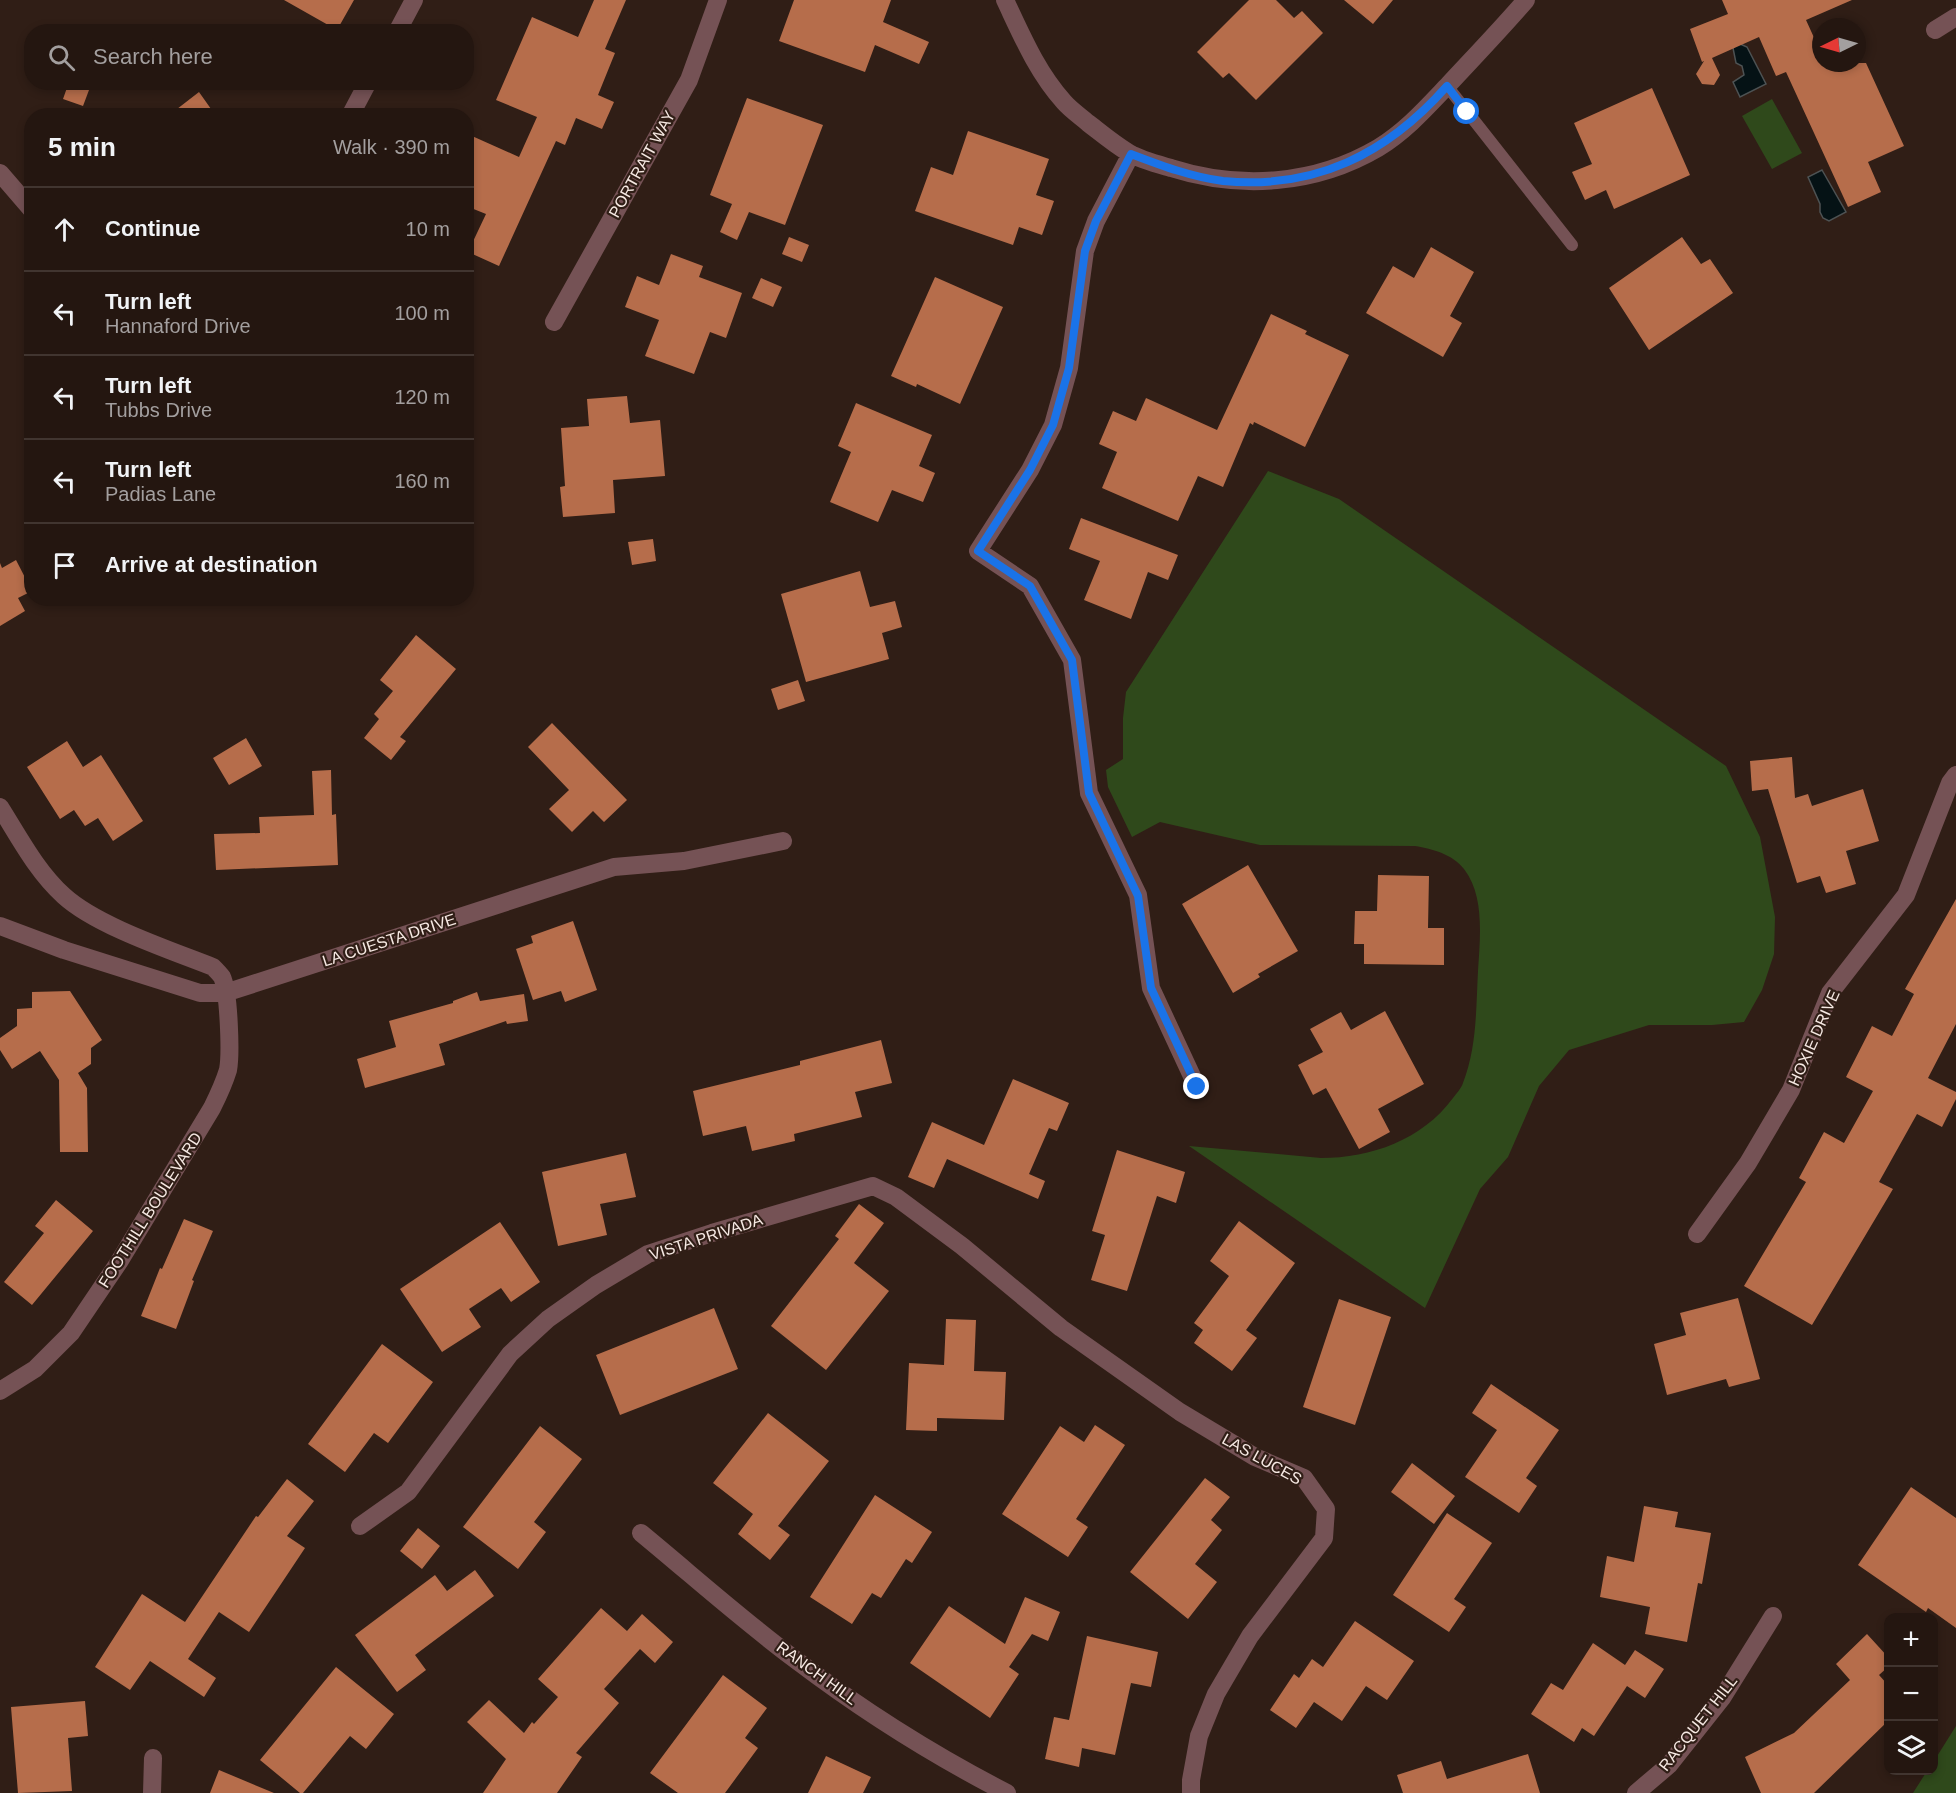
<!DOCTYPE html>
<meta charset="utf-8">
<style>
:root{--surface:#241610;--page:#2c1f19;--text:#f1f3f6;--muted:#a39f9f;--line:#413530}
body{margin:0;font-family:Arial,sans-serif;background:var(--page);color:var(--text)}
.controls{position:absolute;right:18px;bottom:18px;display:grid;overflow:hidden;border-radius:12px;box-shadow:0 3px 9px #0003}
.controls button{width:54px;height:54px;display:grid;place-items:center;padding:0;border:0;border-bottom:2px solid var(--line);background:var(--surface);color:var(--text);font:30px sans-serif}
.compass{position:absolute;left:1812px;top:18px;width:54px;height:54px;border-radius:50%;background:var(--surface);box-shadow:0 3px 9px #0003;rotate:265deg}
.stop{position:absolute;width:18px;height:18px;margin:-14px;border:4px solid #1a73e8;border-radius:50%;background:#fff}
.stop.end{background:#1a73e8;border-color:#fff;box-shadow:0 2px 6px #0008}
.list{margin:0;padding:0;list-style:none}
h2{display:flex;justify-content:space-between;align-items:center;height:78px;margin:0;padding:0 24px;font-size:26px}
h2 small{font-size:20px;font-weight:400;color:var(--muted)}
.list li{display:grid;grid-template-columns:39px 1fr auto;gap:18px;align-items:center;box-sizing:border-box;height:84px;padding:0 24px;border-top:2px solid var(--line)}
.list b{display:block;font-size:22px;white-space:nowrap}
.list p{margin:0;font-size:20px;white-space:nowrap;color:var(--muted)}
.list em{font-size:20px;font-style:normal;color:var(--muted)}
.icon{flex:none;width:33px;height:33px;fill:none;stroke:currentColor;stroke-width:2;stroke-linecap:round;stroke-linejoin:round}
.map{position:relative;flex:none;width:1956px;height:1793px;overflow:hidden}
.search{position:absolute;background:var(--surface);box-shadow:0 3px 9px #0003;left:24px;top:24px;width:450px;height:66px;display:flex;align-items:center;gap:15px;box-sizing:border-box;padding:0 21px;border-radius:24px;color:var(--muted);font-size:22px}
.panel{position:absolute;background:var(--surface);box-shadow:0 3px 9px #0003;left:24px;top:108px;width:450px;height:498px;border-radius:24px}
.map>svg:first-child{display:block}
.green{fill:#2f491b}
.water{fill:#051215;stroke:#4d5253;stroke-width:1.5}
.building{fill:#b66d4b}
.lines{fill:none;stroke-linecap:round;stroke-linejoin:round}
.lane{stroke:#755255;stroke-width:12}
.street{stroke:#755255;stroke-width:18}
.route{stroke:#1a73e8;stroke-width:8}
.labels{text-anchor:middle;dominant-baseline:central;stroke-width:4.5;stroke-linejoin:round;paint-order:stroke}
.street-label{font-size:16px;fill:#f6e9e3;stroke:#301e16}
</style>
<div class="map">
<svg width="1956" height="1793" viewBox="0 0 1956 1793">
<rect width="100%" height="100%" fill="#301e16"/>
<!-- green -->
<path class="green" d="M 1772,99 L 1802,153 L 1772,169 L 1742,116 Z
M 1268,471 L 1339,499 L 1726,766 L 1760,837 L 1775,917 L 1774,954 L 1762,990 L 1744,1022 L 1712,1025 L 1649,1025 L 1569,1050 L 1539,1086 L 1508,1157 L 1480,1189 L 1425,1308 L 1189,1146 L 1321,1158 C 1371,1158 1422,1140 1453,1098 C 1456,1094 1461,1089 1463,1083 C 1477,1047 1476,1008 1478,971 C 1480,938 1485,896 1464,869 C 1452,854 1433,849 1415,846 L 1260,845 L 1160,822 L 1132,837 L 1108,787 L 1106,770 L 1123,759 L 1123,718 L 1126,692 Z
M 1956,1726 L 1956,1793 L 1913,1793 L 1927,1771 L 1934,1770 L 1934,1761 Z"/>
<!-- water -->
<path class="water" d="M 1738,43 L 1747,47 L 1766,84 L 1740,97 L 1733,82 L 1744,75 L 1742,66 L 1736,63 L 1733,48 Z
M 1822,170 L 1846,212 L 1829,221 L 1823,218 L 1820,212 L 1820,204 L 1808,177 Z"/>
<!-- building -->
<path class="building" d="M 284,0 L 354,0 L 337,30 Z
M 594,0 L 626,0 L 605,49 L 615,53 L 598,95 L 614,102 L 602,129 L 576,118 L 565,145 L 556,141 L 499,266 L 468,252 L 486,214 L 466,206 L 466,149 L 472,136 L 519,157 L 537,117 L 496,100 L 532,17 L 578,37 Z
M 794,0 L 891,0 L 883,22 L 929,42 L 919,64 L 875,45 L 865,72 L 779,41 Z
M 1249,0 L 1276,0 L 1294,18 L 1302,11 L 1323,33 L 1256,100 L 1229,73 L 1223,78 L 1197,52 Z
M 1344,0 L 1393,0 L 1373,24 Z
M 1722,0 L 1852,0 L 1806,20 L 1821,53 L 1821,63 L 1866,63 L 1904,146 L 1868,162 L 1881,192 L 1848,207 L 1786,72 L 1776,76 L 1759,37 L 1712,58 L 1720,75 L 1714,85 L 1702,84 L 1696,74 L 1704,61 L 1702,62 L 1690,29 L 1728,14 Z
M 69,82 L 92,82 L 83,106 L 63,99 Z
M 1652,88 L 1690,175 L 1614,209 L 1606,190 L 1585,200 L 1572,172 L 1592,164 L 1574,123 Z
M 199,92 L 216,116 L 168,116 Z
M 747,98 L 823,125 L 785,225 L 749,212 L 737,240 L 720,232 L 732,204 L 710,195 Z
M 968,131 L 1049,159 L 1036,195 L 1054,201 L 1042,235 L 1019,227 L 1013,245 L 915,211 L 931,167 L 953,175 Z
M 789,237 L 809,245 L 802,262 L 782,254 Z
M 1682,237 L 1701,264 L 1710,259 L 1733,293 L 1649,350 L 1609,288 Z
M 1431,247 L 1474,272 L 1450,316 L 1462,323 L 1443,357 L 1366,313 L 1393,266 L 1414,278 Z
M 671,254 L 703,266 L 699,277 L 742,293 L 726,338 L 710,332 L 694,374 L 645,356 L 659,320 L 625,307 L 637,276 L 659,285 Z
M 935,277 L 1003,307 L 960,404 L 917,384 L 916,387 L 891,376 Z
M 761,278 L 782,287 L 773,307 L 752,298 Z
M 1271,314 L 1307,331 L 1305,334 L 1349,355 L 1305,447 L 1254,422 L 1253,425 L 1250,423 L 1223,487 L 1198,476 L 1178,521 L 1102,488 L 1117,452 L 1099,444 L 1113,411 L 1136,421 L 1146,398 L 1217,430 Z
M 627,396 L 630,423 L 660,420 L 665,476 L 613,480 L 615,513 L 563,517 L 560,487 L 565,486 L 561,428 L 589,426 L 587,399 Z
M 856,403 L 932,435 L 919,466 L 935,473 L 923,502 L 892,490 L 878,522 L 830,502 L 851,452 L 838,446 Z
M 1081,518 L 1178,555 L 1168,580 L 1148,572 L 1131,619 L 1084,600 L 1100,561 L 1069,549 Z
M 653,539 L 656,561 L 632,565 L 628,542 Z
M 16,560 L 32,591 L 18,598 L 25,611 L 0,626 L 0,563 L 2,568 Z
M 860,571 L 870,607 L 895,601 L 902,627 L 882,633 L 889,659 L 806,682 L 781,594 Z
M 416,635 L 456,669 L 400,737 L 406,741 L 391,760 L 364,738 L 379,719 L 374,714 L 393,691 L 380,680 Z
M 798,680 L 805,701 L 778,710 L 771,689 Z
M 552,723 L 627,800 L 604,822 L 593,811 L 572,832 L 549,809 L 569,790 L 528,747 Z
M 246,738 L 262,766 L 229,785 L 213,758 Z
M 67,741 L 83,767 L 101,755 L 143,821 L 113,841 L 98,818 L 85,826 L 74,810 L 60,819 L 27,767 Z
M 1792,757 L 1795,798 L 1808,794 L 1812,806 L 1863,789 L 1879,841 L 1846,851 L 1856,884 L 1826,893 L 1820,876 L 1797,883 L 1768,789 L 1752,791 L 1750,761 Z
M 331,770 L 332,815 L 336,814 L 338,865 L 216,870 L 214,834 L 260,833 L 259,817 L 314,815 L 312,771 Z
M 1248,865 L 1298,951 L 1258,974 L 1260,977 L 1233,993 L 1182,904 Z
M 1378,875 L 1429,876 L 1428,928 L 1444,928 L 1444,965 L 1364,964 L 1364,944 L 1354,944 L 1355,911 L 1377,911 Z
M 1956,899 L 1956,1024 L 1928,1078 L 1956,1092 L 1956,1099 L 1942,1127 L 1917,1114 L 1879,1182 L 1893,1189 L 1812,1325 L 1744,1286 L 1806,1182 L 1799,1178 L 1824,1132 L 1844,1143 L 1873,1091 L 1846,1077 L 1872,1026 L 1892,1036 L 1914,994 L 1905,989 Z
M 573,921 L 597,990 L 565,1002 L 561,991 L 533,1000 L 516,949 L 533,943 L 531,936 Z
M 70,991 L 102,1040 L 91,1048 L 91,1064 L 78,1073 L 87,1088 L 88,1152 L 60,1152 L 59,1080 L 40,1051 L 12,1069 L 0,1050 L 0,1038 L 17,1026 L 17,1009 L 32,1008 L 32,992 Z
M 477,992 L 480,1001 L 524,994 L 528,1021 L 507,1024 L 506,1021 L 439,1044 L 445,1065 L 365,1088 L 357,1059 L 396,1047 L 389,1021 L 453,1003 L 453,1001 Z
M 1385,1011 L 1424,1084 L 1378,1109 L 1390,1132 L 1359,1149 L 1326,1088 L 1313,1095 L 1298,1065 L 1323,1052 L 1310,1029 L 1341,1012 L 1351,1030 Z
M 881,1040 L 892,1083 L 855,1092 L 862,1117 L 794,1134 L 795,1141 L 752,1151 L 746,1126 L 703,1136 L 693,1091 L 800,1065 L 800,1061 Z
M 1013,1079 L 1069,1103 L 1057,1131 L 1049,1128 L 1029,1174 L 1045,1181 L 1038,1199 L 947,1159 L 934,1188 L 908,1177 L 932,1122 L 984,1145 Z
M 1117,1150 L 1185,1172 L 1176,1203 L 1157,1196 L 1127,1291 L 1091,1280 L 1105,1235 L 1092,1231 Z
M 626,1153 L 636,1197 L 600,1204 L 607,1235 L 558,1246 L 542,1172 Z
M 56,1200 L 93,1231 L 32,1305 L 4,1282 L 44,1233 L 35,1226 Z
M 859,1204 L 884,1223 L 854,1263 L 889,1291 L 826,1370 L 771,1326 L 839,1239 L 835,1236 Z
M 184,1219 L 213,1231 L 192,1280 L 194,1281 L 176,1329 L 141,1316 L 160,1268 L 162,1269 Z
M 1239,1221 L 1295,1263 L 1246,1330 L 1257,1338 L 1232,1371 L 1194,1343 L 1203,1330 L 1194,1323 L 1229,1276 L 1210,1261 Z
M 500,1222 L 540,1282 L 511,1302 L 501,1288 L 469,1309 L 481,1327 L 442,1352 L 400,1289 Z
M 1738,1298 L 1760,1379 L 1729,1387 L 1726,1379 L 1667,1395 L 1654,1344 L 1686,1335 L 1680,1313 Z
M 1339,1299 L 1391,1317 L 1355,1425 L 1303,1407 Z
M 714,1308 L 738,1369 L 620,1415 L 596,1355 Z
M 946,1319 L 976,1320 L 974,1371 L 1006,1372 L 1004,1420 L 937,1418 L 937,1431 L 906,1430 L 909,1363 L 944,1365 Z
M 382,1344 L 433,1382 L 388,1443 L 374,1433 L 345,1472 L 308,1444 Z
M 1491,1384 L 1559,1430 L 1526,1478 L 1537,1486 L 1519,1513 L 1465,1477 L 1497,1430 L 1472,1413 Z
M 768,1413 L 829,1461 L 778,1526 L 790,1535 L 770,1560 L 738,1534 L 753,1514 L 713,1483 Z
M 1095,1425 L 1125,1445 L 1076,1519 L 1088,1527 L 1068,1557 L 1002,1514 L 1060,1426 L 1084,1442 Z
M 540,1426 L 582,1459 L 534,1522 L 546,1532 L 518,1569 L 463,1527 Z
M 1412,1463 L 1455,1496 L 1434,1524 L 1391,1492 Z
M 1205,1478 L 1230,1497 L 1211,1520 L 1222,1530 L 1195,1564 L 1217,1582 L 1188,1619 L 1130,1572 Z
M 287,1479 L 314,1501 L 287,1536 L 305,1548 L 249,1632 L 219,1612 L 188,1659 L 216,1678 L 204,1697 L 150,1661 L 130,1690 L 95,1667 L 142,1594 L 185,1622 L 256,1516 L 258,1517 Z
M 1911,1487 L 1956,1518 L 1956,1628 L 1928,1608 L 1926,1612 L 1858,1565 Z
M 875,1495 L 932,1532 L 912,1563 L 906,1559 L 881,1598 L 872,1593 L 852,1624 L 810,1597 Z
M 1644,1506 L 1678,1512 L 1675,1527 L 1711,1533 L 1702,1584 L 1698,1583 L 1687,1642 L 1645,1634 L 1650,1607 L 1600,1597 L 1607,1556 L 1634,1562 Z
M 1447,1513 L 1492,1543 L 1454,1599 L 1466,1607 L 1449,1632 L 1393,1595 Z
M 418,1528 L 440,1546 L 422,1569 L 400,1551 Z
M 475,1570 L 494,1596 L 415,1655 L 426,1670 L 397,1692 L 355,1635 L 435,1575 L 447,1591 Z
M 1025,1597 L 1060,1612 L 1048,1641 L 1032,1634 L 1009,1667 L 1019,1674 L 990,1718 L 910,1663 L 949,1606 L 1005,1644 Z
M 601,1608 L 627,1631 L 642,1614 L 673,1642 L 655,1663 L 640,1649 L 604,1689 L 619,1703 L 576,1753 L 582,1757 L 557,1793 L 483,1793 L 506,1759 L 467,1722 L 489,1700 L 524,1733 L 532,1722 L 534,1724 L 558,1697 L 538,1679 Z
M 1355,1621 L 1414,1661 L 1387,1700 L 1366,1686 L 1342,1721 L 1314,1702 L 1296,1728 L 1270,1710 L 1294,1674 L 1299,1678 L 1312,1659 L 1323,1667 Z
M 1867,1634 L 1888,1657 L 1888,1667 L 1879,1675 L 1888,1685 L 1888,1721 L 1814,1793 L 1761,1793 L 1745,1757 L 1794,1733 L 1850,1680 L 1836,1664 Z
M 1087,1636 L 1158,1652 L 1151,1687 L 1131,1683 L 1115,1755 L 1082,1748 L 1079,1767 L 1045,1759 L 1054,1717 L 1069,1720 Z
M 1593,1643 L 1625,1665 L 1635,1650 L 1664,1669 L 1645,1698 L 1627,1686 L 1594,1736 L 1582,1728 L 1574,1742 L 1531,1714 L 1551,1683 L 1563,1690 Z
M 336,1667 L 394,1714 L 366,1749 L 350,1736 L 303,1793 L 300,1793 L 260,1760 Z
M 723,1675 L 767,1708 L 745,1738 L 758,1748 L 725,1793 L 678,1793 L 650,1773 Z
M 85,1701 L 88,1736 L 68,1738 L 72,1791 L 18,1793 L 11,1707 Z
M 1528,1754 L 1540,1793 L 1403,1793 L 1397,1775 L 1441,1761 L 1447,1779 Z
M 826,1756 L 871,1777 L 863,1793 L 808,1793 Z
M 219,1770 L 274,1793 L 210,1793 Z"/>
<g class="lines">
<!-- lane -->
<path class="lane" d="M 1447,86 L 1572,245"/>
<!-- street -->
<path class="street" d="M 1005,0 C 1022,36 1037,72 1064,102 C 1071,110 1080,116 1088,123 C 1101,133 1114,144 1129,153 C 1141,160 1157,164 1171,168 C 1240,190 1315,185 1378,148 C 1406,131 1427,107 1449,84 C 1475,56 1501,29 1526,0
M 1935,30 L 1956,17
M 397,32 L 414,0
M 350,116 L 368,82
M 1131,154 L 1096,221 L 1085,251 L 1069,368 L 1053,425 L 1030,470 L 978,551 L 1030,586 L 1072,660 L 1089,793 L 1138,895 L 1151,988 L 1197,1087
M 0,173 L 32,210
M 554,322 L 689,80 L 718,0
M 0,807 C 19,837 37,872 64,896 C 97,926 170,950 213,967 C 216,970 220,974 222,977 C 229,992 231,1054 228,1070 C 224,1083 218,1096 212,1108 L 119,1262 L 71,1333 L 35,1369 L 0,1391
M 0,926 L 64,950 L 200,993 L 225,993 L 614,867 L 684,861 L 783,841
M 1697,1234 L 1748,1163 L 1791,1090 L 1830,993 L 1906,895 L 1950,783 L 1956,775
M 360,1526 L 408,1492 L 510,1354 L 548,1319 L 596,1285 L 648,1254 L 712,1233 L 873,1186 L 896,1197 L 962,1246 L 1061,1328 L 1180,1412 L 1255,1457 L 1304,1478 L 1326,1509 L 1324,1538 L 1250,1636 L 1216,1694 L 1199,1736 L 1191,1780 L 1191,1793
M 641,1533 C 692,1575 742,1620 796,1660 C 862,1710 933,1755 1007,1793
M 152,1793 L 153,1758
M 1636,1793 L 1669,1765 L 1722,1698 L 1773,1616"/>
</g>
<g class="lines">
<!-- route -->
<path class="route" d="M 1197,1087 L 1151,988 L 1138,896 L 1089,793 L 1072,660 L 1030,586 L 978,551 L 1030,470 L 1053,425 L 1069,368 L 1085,251 L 1096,221 L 1131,154 C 1160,165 1191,177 1223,181 C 1315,190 1387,154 1447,86 L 1467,112"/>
</g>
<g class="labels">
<!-- street labels -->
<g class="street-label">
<text transform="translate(642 164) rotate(-61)">PORTRAIT WAY</text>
<text transform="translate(389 940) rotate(-18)">LA CUESTA DRIVE</text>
<text transform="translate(1814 1038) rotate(-66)">HOXIE DRIVE</text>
<text transform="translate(150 1210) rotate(-58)">FOOTHILL BOULEVARD</text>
<text transform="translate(706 1237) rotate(-18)">VISTA PRIVADA</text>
<text transform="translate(1262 1459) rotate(29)">LAS LUCES</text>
<text transform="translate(817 1673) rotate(36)">RANCH HILL</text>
<text transform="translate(1698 1723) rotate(-52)">RACQUET HILL</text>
</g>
</g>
</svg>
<div class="controls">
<button>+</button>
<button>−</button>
<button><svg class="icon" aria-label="layers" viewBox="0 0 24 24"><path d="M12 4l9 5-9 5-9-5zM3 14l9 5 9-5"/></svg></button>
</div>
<svg class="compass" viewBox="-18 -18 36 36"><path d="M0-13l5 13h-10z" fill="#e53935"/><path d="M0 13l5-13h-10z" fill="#a39f9f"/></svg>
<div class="stop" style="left:1467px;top:112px"></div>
<div class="stop end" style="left:1197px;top:1087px"></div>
<div class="search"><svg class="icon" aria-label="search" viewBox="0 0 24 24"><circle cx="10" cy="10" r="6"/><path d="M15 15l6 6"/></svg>Search here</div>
<section class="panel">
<h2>5 min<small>Walk · 390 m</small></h2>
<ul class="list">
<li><svg class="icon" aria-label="ahead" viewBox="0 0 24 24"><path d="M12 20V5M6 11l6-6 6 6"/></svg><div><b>Continue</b></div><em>10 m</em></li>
<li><svg class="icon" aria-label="left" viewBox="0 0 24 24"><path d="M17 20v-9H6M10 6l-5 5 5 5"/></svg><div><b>Turn left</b><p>Hannaford Drive</p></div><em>100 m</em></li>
<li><svg class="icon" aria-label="left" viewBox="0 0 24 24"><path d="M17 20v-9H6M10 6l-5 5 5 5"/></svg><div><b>Turn left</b><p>Tubbs Drive</p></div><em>120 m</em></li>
<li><svg class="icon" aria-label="left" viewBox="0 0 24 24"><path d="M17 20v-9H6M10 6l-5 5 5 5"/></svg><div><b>Turn left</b><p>Padias Lane</p></div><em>160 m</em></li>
<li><svg class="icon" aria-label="arrive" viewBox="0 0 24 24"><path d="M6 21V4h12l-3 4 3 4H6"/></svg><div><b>Arrive at destination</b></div></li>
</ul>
</section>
</div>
